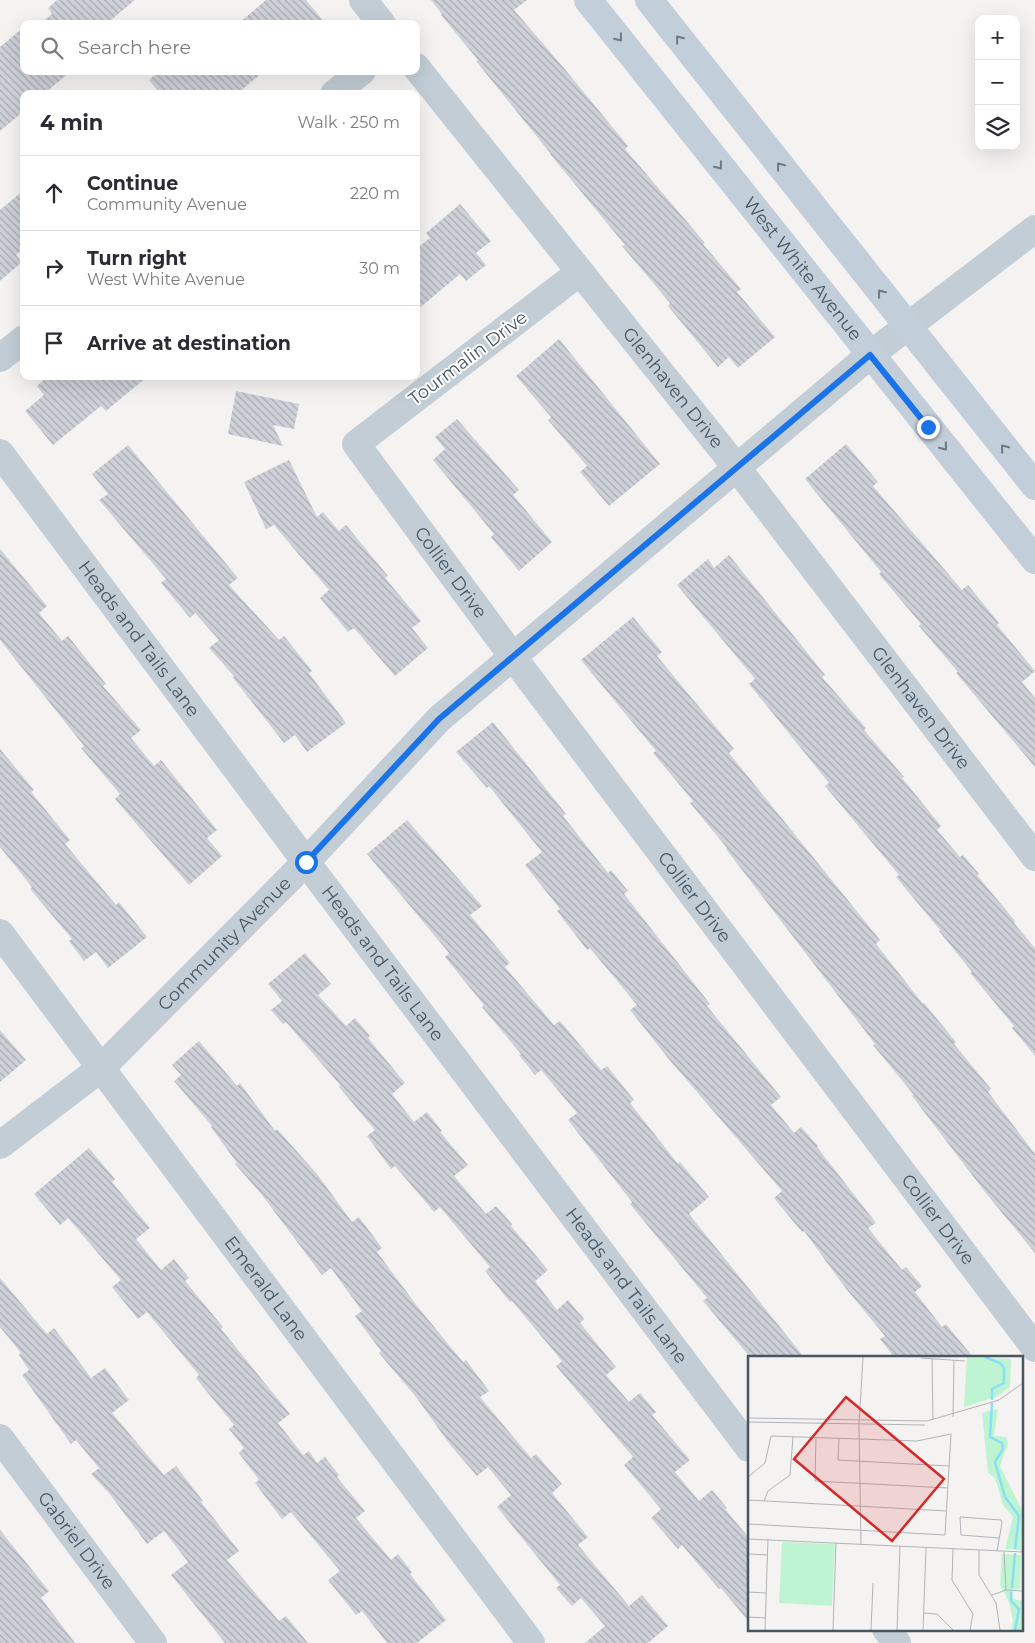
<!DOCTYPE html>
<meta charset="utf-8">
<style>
:root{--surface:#fff;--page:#f7f7f7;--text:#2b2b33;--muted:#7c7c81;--line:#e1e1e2}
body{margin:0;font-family:Montserrat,sans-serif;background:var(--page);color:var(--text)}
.controls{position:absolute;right:15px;top:15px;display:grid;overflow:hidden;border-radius:10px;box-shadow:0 5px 20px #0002}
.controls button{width:45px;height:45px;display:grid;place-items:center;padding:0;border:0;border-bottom:1px solid var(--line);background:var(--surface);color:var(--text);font:25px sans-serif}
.stop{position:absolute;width:15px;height:15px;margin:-11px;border:4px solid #1a73e8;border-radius:50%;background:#fff}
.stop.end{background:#1a73e8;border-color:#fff;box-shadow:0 1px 5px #0008}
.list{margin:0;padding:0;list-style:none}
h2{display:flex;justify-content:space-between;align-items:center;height:65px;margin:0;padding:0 20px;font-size:21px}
h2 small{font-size:16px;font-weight:400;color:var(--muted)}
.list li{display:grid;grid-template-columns:32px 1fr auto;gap:15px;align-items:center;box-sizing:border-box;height:75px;padding:0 20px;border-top:1px solid var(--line)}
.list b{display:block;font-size:19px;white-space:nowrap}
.list p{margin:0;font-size:16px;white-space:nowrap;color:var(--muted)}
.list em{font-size:16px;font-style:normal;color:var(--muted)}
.icon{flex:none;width:28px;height:28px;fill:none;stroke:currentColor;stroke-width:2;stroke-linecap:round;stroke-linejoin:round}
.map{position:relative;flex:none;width:1035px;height:1643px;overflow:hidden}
.search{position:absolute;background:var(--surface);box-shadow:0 5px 20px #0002;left:20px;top:20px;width:400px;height:55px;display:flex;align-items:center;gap:12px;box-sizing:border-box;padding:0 18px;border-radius:10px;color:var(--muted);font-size:19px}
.panel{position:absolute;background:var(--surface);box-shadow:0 5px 20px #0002;left:20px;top:90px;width:400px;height:290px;border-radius:10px}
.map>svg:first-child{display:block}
.building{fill:url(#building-back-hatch)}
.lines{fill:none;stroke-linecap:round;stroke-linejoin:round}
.minor{stroke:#c2cdd5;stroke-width:28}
.tertiary{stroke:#c2cdd5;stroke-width:28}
.secondary{stroke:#c2ceda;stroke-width:28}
.oneway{stroke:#6d7a86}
.route{stroke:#1a73e8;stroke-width:6}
.labels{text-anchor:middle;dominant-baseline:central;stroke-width:4;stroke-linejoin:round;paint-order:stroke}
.street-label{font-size:18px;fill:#485662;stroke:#fff}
.inset-river{fill:none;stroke:#89dff4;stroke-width:2.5}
.inset-road{fill:none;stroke:#b0b4b8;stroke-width:1}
.view{fill:#d62828;fill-opacity:0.15;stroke:#d62828;stroke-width:2.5}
.inset-edge{fill:none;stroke:#485662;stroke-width:2.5}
</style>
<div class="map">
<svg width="1035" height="1643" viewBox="0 0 1035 1643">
<defs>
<pattern id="building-back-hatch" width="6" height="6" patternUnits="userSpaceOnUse" patternTransform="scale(1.25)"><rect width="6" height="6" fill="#ced1d8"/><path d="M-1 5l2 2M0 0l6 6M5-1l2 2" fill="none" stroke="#a9acb3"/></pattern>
</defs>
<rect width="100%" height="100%" fill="#f5f2f2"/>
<!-- building -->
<path class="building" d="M 57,0 L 135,0 L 106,24 L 40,24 L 52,14 L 48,8 Z
M 266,0 L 306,0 L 326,24 L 238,24 Z
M 431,0 L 527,0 L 514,10 L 563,67 L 628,146 L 625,149 L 705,243 L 703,244 L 741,289 L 737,292 L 775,337 L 738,368 L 729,357 L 718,367 L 668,306 L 670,303 L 622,246 L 625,245 L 550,154 L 551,154 L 476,61 L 478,60 L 441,15 L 442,14 Z
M 24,27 L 24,71 L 71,71 L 44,94 L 24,94 L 24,111 L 0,131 L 0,47 Z
M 159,71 L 264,71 L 237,94 L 161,94 L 149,80 Z
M 24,190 L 24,248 L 16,255 L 22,262 L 0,281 L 0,210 Z
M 460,204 L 491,241 L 476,253 L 486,265 L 466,281 L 460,274 L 416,311 L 416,249 L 430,238 L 426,233 Z
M 559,339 L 660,464 L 609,506 L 580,472 L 587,466 L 548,420 L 551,417 L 516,376 Z
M 48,376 L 148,376 L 106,411 L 101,406 L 53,445 L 25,411 L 44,395 L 37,386 Z
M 236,391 L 299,404 L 294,429 L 273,425 L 283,446 L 228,434 Z
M 457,419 L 519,490 L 513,495 L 552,542 L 519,571 L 491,537 L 494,534 L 433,460 L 445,449 L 435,437 Z
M 846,444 L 878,482 L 873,486 L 962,590 L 968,585 L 999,623 L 997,625 L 1035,671 L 1022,682 L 1035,698 L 1035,767 L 956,673 L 958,672 L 919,626 L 921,624 L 879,574 L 881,572 L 805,479 Z
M 128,445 L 238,578 L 229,585 L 279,640 L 284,636 L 312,671 L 309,673 L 346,723 L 307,752 L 295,735 L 284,743 L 233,678 L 234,676 L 209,648 L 219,640 L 195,613 L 190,618 L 161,583 L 166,579 L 99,500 L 108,494 L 92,474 Z
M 289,460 L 317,517 L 323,512 L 339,531 L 346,525 L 388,576 L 385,578 L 421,621 L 412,628 L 428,648 L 395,676 L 354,628 L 348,632 L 320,598 L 329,590 L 274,525 L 266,529 L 244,482 Z
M 0,549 L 47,606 L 39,613 L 62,641 L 68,636 L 106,684 L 103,686 L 141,730 L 131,738 L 154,766 L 161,760 L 217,830 L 207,838 L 222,856 L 189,885 L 115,799 L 120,794 L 81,748 L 84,746 L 0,640 Z
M 729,555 L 825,675 L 822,677 L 866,728 L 864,730 L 904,777 L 902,778 L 941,826 L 937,830 L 960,857 L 963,855 L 979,874 L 977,875 L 1015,921 L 1014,923 L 1035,948 L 1035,1056 L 1012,1028 L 1014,1026 L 970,973 L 972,972 L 939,931 L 940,930 L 896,877 L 899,875 L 825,786 L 829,783 L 749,684 L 755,679 L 677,585 L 708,559 L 714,568 Z
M 633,617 L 662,652 L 657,656 L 734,749 L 729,753 L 880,940 L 876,944 L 923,1004 L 924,1003 L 956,1042 L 954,1044 L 991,1089 L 988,1092 L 1035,1154 L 1035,1253 L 985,1192 L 912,1096 L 914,1095 L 873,1045 L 875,1044 L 726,849 L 727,848 L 690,803 L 693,801 L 653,753 L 656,751 L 581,660 Z
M 493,722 L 566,814 L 563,816 L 608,873 L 611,870 L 628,891 L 624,894 L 710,1004 L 707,1006 L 781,1097 L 771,1105 L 794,1133 L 801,1127 L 818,1146 L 817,1147 L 876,1223 L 868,1228 L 902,1270 L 906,1267 L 922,1286 L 915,1292 L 942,1327 L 946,1324 L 973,1357 L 894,1357 L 880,1339 L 885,1336 L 847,1290 L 804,1231 L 802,1232 L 774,1198 L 782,1191 L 667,1057 L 630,1010 L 637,1005 L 590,948 L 587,950 L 557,911 L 560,909 L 525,865 L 542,852 L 489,786 L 487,788 L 456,752 Z
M 0,749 L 34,790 L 31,792 L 70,840 L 65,844 L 116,905 L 119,902 L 147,937 L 108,968 L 96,952 L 84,961 L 69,941 L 72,939 L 30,889 L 32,887 L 0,847 Z
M 407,820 L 482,906 L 470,915 L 510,963 L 505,967 L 554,1025 L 560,1021 L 601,1070 L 607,1066 L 634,1100 L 630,1103 L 678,1164 L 680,1162 L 709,1197 L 689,1214 L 804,1357 L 750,1357 L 703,1301 L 707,1298 L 630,1204 L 632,1202 L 568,1120 L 577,1113 L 541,1070 L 535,1075 L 519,1055 L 521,1054 L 482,1007 L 484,1005 L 445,957 L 449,953 L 367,854 Z
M 305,953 L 331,984 L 318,995 L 346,1026 L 355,1018 L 370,1036 L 368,1038 L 405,1083 L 392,1094 L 414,1122 L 427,1112 L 442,1131 L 440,1132 L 468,1165 L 454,1176 L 486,1214 L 496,1206 L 512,1224 L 511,1226 L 548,1270 L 535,1281 L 557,1310 L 568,1300 L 584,1319 L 580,1323 L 616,1367 L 606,1375 L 629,1402 L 640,1393 L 656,1412 L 652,1415 L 690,1460 L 675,1472 L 699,1501 L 712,1490 L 727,1508 L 725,1509 L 749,1538 L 749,1622 L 721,1588 L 719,1589 L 682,1545 L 678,1549 L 651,1518 L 661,1509 L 624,1465 L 633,1457 L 556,1366 L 562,1361 L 512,1301 L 510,1302 L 485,1271 L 490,1267 L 440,1207 L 434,1212 L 395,1166 L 391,1169 L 367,1136 L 375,1130 L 339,1087 L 340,1085 L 286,1022 L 283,1024 L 271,1010 L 282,1001 L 268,984 Z
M 0,1030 L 26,1060 L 0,1082 Z
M 199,1041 L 237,1086 L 240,1083 L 275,1131 L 277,1129 L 317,1174 L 352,1222 L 359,1217 L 382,1248 L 377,1252 L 417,1306 L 463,1362 L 466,1360 L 489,1391 L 480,1397 L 531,1458 L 536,1454 L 562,1484 L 552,1493 L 588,1537 L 578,1545 L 629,1606 L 642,1595 L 668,1626 L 648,1643 L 585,1643 L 605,1626 L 581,1598 L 572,1606 L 556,1588 L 560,1585 L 497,1507 L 511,1495 L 488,1467 L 477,1476 L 451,1446 L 416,1397 L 379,1353 L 381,1351 L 355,1316 L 362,1311 L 331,1268 L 322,1275 L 262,1195 L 235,1164 L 237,1163 L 211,1127 L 212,1126 L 174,1081 L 181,1075 L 172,1065 Z
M 89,1148 L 115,1179 L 112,1182 L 150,1228 L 136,1239 L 161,1270 L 174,1259 L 189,1278 L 185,1281 L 223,1327 L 221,1329 L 290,1414 L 278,1423 L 303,1455 L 309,1451 L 317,1463 L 325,1457 L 339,1475 L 337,1477 L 365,1511 L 356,1518 L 391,1560 L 398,1554 L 412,1572 L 410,1574 L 446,1620 L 417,1643 L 387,1643 L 362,1611 L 356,1615 L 328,1580 L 340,1571 L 291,1512 L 282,1519 L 255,1483 L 259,1480 L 239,1453 L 244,1448 L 229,1429 L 234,1425 L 196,1378 L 199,1375 L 147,1312 L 138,1319 L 112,1287 L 121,1280 L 68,1218 L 60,1225 L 34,1194 Z
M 0,1278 L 47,1334 L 54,1328 L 91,1378 L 105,1368 L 129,1400 L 112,1413 L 164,1475 L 176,1466 L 203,1501 L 201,1502 L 239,1551 L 227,1560 L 279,1621 L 286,1616 L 308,1643 L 225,1643 L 171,1575 L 188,1562 L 164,1531 L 147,1544 L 109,1493 L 91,1474 L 99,1468 L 76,1440 L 71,1444 L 22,1375 L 29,1370 L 19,1355 L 21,1353 L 0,1327 Z
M 0,1530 L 49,1591 L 41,1598 L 75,1643 L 0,1643 Z"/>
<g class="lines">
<!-- minor -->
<g class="minor">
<path d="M 363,0 L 382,24"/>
<path id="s1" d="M 416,67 L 737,468 L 1035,857"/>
<path d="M 334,94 L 362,71"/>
<path id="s2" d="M 580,272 L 356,444 L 513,657 L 1035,1348"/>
<path d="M 0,358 L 24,339"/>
<path id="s3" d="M 0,453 L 306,862 L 749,1448"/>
<path id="s4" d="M 0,933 L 531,1643"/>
<path id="s5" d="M 0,1438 L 153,1643"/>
<path d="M 886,1629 L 897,1643"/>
</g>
<!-- tertiary -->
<path class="tertiary" id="s6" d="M 0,1145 L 101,1068 L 306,862 L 439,719 L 870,355 L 1035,229"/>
<!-- secondary -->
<g class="secondary">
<path id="s7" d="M 588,0 L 1035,560"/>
<path d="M 649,0 L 1035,486"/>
</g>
</g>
<!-- one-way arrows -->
<defs><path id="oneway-chevron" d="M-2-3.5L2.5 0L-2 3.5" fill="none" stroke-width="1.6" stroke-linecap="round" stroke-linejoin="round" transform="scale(1.25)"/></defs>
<g class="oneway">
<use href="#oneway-chevron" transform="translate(619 38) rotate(52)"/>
<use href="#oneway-chevron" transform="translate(679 39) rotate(-128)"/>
<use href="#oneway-chevron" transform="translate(719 166) rotate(52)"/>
<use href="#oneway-chevron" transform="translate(780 166) rotate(-128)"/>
<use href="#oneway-chevron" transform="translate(881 293) rotate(-128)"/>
<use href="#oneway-chevron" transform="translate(944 447) rotate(51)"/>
<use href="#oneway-chevron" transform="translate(1004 448) rotate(-129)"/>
</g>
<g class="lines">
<!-- route -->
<path class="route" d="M 306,862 L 439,719 L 870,355 L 928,427"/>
</g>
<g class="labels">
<!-- street labels -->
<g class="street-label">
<text stroke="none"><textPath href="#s7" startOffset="344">West White Avenue</textPath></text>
<text transform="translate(468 358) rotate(-37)">Tourmalin Drive</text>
<text stroke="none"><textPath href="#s1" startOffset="411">Glenhaven Drive</textPath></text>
<text stroke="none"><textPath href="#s2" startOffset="442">Collier Drive</textPath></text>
<text stroke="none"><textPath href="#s3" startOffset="232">Heads and Tails Lane</textPath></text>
<text stroke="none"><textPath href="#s1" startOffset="816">Glenhaven Drive</textPath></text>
<text stroke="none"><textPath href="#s2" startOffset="848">Collier Drive</textPath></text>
<text stroke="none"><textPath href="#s6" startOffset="302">Community Avenue</textPath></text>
<text stroke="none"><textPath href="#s3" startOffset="638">Heads and Tails Lane</textPath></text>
<text stroke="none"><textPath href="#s2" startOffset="1252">Collier Drive</textPath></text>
<text stroke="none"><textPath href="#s3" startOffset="1042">Heads and Tails Lane</textPath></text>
<text stroke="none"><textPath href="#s4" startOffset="444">Emerald Lane</textPath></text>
<text stroke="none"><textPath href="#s5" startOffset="128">Gabriel Drive</textPath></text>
</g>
</g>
<!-- overview -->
<g transform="translate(748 1356)">
<rect width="275" height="275" fill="#f5f2f2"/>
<path d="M 219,1 L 263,3 L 262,31 L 248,41 L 216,51 ZM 250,53 L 246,80 L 258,81 L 260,87 L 252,110 L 275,156 L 273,194 L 257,193 L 265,161 L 255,149 L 247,122 L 240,117 L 234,57 ZM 254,198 L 273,199 L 272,233 L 265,233 L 265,243 L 275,245 L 275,274 L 263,274 L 265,265 L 261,246 L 252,229 Z" fill="#bff4d2"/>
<path d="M 34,186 L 87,188 L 84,250 L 31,247 Z" fill="#bff4d2"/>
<path class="inset-river" d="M 237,1 L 252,7 L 256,12 L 256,27 L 244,33 L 244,44M 244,47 L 242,81 L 254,87 L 255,93 L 247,106 L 257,141 L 271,160 L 267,193M 264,232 L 267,197M 263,236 L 263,245 L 271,253 L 267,274"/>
<path class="inset-road" d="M 173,2 L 217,5M 184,3 L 185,64M 205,61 L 206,4M 0,62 L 179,65 L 251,44 L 275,27M 0,66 L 177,69M 68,81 L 67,125 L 200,132M 91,82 L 90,104 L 201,110M 0,121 L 17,107 L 23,80 L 169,85 L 203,78 L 197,179 L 0,168M 0,144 L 199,155M 16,145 L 20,135 L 42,119 L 45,81M 0,183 L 275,196M 113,189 L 111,69 L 115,1M 205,193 L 204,224 L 225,258 L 222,274M 231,194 L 231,219 L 248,247 L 252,274M 249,195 L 254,167 L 253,164 L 212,161 L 213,179 L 251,182M 256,196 L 258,234M 0,198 L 20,199M 0,236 L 18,237M 244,239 L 258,234 L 275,235M 176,257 L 189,258 L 205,274M 0,261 L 17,262M 17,274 L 20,183M 85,274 L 88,187M 123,274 L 125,227M 149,274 L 152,190M 175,274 L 178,192"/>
<path class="view" d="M 98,41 L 196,123 L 144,185 L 46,103 Z"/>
<rect width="275" height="275" class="inset-edge"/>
</g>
</svg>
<div class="controls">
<button>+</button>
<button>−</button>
<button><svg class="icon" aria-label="layers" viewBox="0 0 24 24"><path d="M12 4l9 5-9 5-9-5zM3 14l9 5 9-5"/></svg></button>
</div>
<div class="stop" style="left:306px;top:862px"></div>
<div class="stop end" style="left:928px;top:427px"></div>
<div class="search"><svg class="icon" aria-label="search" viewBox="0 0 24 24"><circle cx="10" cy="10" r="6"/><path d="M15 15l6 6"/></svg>Search here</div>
<section class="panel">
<h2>4 min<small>Walk · 250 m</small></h2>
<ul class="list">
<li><svg class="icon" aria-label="ahead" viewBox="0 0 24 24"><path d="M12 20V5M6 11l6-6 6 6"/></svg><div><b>Continue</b><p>Community Avenue</p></div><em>220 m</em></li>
<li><svg class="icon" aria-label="right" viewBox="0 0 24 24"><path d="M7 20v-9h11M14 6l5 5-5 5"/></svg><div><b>Turn right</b><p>West White Avenue</p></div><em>30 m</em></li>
<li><svg class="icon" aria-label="arrive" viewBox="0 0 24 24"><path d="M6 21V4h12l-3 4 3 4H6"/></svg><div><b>Arrive at destination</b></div></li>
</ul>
</section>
</div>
